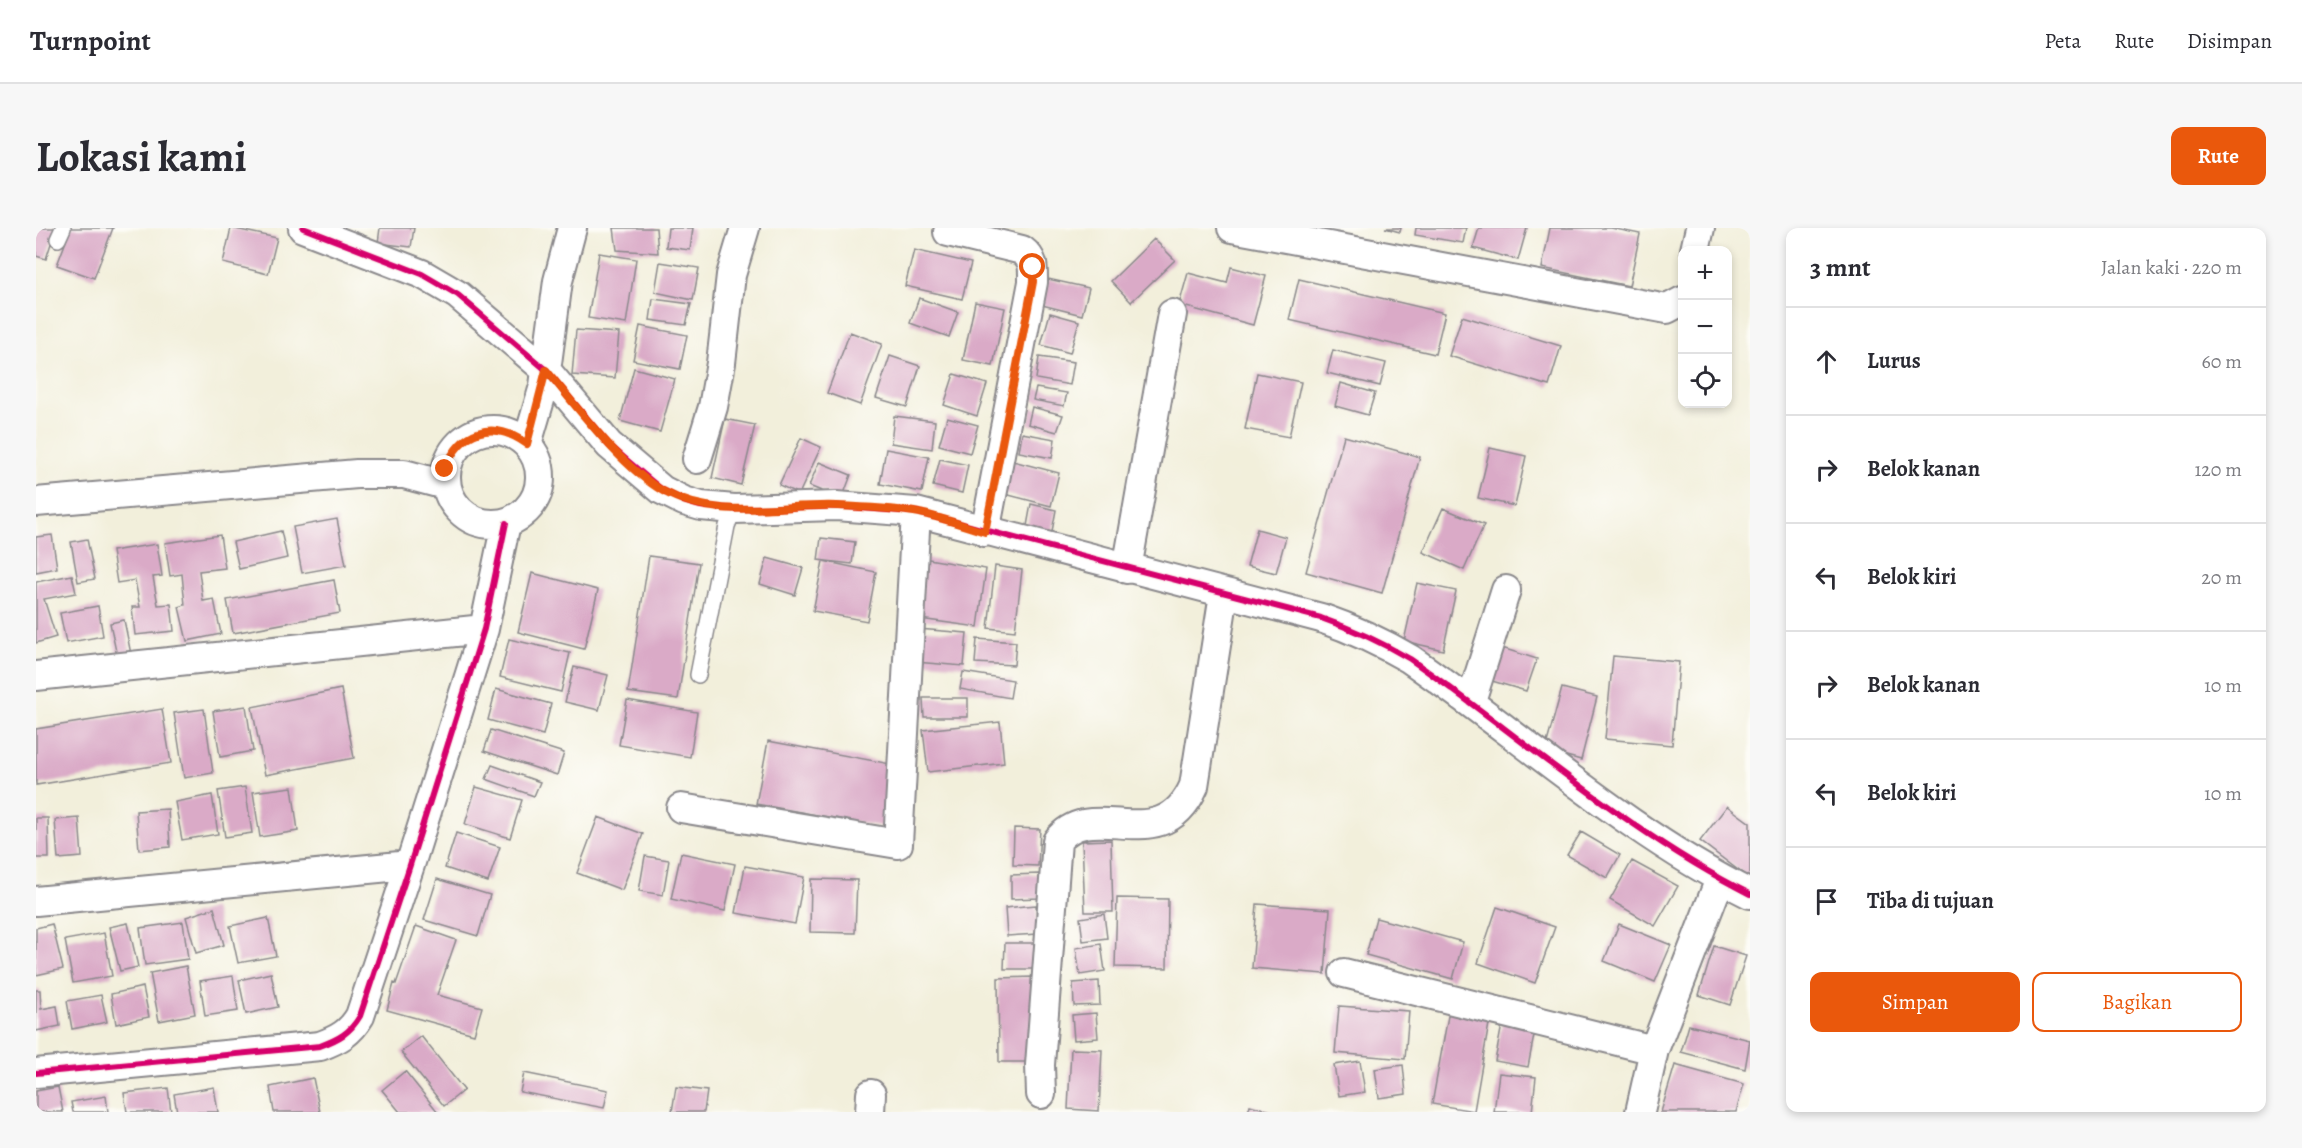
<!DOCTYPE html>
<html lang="id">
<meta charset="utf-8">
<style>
:root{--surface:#fff;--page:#f7f7f7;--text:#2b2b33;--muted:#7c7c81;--line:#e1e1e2;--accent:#ea580c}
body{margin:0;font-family:Alegreya,serif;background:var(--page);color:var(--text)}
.controls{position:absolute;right:18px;top:18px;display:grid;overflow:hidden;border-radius:12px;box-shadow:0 3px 9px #0003}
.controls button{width:54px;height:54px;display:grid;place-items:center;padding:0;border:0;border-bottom:2px solid var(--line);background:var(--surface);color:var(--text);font:30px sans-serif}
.stop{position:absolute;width:18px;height:18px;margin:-14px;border:4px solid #ea580c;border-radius:50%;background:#fff}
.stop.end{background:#ea580c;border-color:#fff;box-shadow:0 2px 6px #0008}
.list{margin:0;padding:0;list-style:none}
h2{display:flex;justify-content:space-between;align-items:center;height:78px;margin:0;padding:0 24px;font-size:26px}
h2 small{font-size:20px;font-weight:400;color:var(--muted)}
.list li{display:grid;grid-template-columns:39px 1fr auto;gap:18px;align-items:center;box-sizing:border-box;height:108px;padding:0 24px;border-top:2px solid var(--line)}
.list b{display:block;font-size:22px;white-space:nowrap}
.list em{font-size:20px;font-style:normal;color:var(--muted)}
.actions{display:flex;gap:12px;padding:18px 24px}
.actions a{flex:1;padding:14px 0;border:2px solid var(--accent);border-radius:12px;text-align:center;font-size:21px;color:var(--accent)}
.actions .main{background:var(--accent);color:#fff}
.icon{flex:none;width:33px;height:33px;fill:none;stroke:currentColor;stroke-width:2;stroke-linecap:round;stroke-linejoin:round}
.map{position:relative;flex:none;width:1714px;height:884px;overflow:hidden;border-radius:12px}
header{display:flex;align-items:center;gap:36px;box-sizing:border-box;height:84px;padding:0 30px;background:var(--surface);border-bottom:2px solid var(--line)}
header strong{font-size:28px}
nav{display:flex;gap:33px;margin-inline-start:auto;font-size:21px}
.intro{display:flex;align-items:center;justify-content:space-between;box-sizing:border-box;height:144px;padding:0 36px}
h1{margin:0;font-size:42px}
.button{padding:15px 27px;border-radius:12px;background:var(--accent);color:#fff;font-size:21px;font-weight:700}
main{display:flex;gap:36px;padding:0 36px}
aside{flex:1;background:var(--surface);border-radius:12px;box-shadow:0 3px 9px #0003}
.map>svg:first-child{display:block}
.building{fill:#daaac7}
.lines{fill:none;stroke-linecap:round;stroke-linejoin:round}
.lane-casing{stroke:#8a888b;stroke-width:18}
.street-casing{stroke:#8a888b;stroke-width:32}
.lane{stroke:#fff;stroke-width:15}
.street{stroke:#fff;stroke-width:28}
.cycleway-casing{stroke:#fdfcf7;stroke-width:10}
.cycleway{stroke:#d6006c;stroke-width:6}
.route{stroke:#ea580c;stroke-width:8}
</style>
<header>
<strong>Turnpoint</strong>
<nav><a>Peta</a><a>Rute</a><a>Disimpan</a></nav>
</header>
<div class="intro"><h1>Lokasi kami</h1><a class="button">Rute</a></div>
<main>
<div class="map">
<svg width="1714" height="884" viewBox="0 0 1714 884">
<rect width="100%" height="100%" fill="#fdfcf7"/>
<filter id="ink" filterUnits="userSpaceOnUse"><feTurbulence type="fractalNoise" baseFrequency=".0167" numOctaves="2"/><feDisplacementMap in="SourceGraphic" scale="12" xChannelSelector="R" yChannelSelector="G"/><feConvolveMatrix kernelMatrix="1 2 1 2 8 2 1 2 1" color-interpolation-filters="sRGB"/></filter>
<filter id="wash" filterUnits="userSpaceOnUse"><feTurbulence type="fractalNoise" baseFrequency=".008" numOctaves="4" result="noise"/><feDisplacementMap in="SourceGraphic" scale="24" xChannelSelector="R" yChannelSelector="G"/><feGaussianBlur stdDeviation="1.35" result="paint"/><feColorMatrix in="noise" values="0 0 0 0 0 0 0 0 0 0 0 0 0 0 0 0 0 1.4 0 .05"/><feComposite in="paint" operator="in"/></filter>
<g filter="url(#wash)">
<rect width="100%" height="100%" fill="#f2efdb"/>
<g id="blocks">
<!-- building -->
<path class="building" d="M 0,0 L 20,0 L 10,31 L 0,28 Z
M 35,0 L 77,0 L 58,50 L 21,37 Z
M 195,0 L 241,10 L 232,46 L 187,35 Z
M 344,0 L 378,0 L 375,19 L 342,15 Z
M 578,0 L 620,0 L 622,25 L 581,22 Z
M 632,0 L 657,0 L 654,22 L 630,19 Z
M 1349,0 L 1365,0 L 1364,4 Z
M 1380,0 L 1430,0 L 1427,15 L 1379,7 Z
M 1443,0 L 1491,0 L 1482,32 L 1437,20 Z
M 1514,0 L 1575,0 L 1604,6 L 1593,58 L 1506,40 Z
M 1118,11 L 1139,32 L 1095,74 L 1075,53 Z
M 878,22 L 935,35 L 926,71 L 869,58 Z
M 563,25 L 600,31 L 590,96 L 552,90 Z
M 624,34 L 663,40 L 657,72 L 619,64 Z
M 1195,39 L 1230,48 L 1217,97 L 1143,77 L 1152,45 L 1191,55 Z
M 1012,51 L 1053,60 L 1046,87 L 1006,77 Z
M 1263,51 L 1409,85 L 1399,126 L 1253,92 Z
M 883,70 L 922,84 L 913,109 L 874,95 Z
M 617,71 L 655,76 L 650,97 L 614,92 Z
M 939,74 L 969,80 L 957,138 L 927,132 Z
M 1014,85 L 1043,93 L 1034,125 L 1005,117 Z
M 1426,88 L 1525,118 L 1513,158 L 1413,128 Z
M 604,98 L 651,107 L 644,141 L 597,132 Z
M 540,102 L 583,105 L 579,150 L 536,147 Z
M 814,104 L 846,116 L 824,177 L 791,165 Z
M 1297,122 L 1350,135 L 1344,158 L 1291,145 Z
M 854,128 L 884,138 L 871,179 L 840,170 Z
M 1003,129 L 1038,134 L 1034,157 L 1000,151 Z
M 598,140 L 639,151 L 624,204 L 584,193 Z
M 1221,145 L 1265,154 L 1253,209 L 1209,201 Z
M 918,146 L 951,156 L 941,188 L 908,177 Z
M 1305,155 L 1339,165 L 1332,187 L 1299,178 Z
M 1000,160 L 1031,165 L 1028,178 L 997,172 Z
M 996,179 L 1027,187 L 1021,204 L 992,196 Z
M 858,188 L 899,193 L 896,221 L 855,215 Z
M 911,189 L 942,197 L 934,225 L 903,217 Z
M 689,191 L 719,197 L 705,257 L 676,250 Z
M 986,205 L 1019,211 L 1016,230 L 983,224 Z
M 1308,208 L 1384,229 L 1346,365 L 1270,344 Z
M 765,210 L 785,219 L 763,266 L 743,257 Z
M 1454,220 L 1490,228 L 1479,278 L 1442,270 Z
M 850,221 L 893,229 L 886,264 L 844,256 Z
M 904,231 L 932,237 L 926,265 L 897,258 Z
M 973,232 L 1023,245 L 1015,278 L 965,265 Z
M 783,234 L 815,247 L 806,271 L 773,258 Z
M 995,276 L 1020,282 L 1014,314 L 989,309 Z
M 1407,280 L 1448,297 L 1428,342 L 1387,324 Z
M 301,291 L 310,337 L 266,345 L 257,299 Z
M 1221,301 L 1250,309 L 1240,345 L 1211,338 Z
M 245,303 L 251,330 L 203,341 L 197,314 Z
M 16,307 L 21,340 L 0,344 L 0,309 Z
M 184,307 L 189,340 L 163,343 L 167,373 L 178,371 L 185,406 L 151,413 L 143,379 L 149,377 L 146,346 L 134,348 L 129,315 Z
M 785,310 L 819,314 L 816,336 L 782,332 Z
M 51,311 L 59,351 L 42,354 L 35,314 Z
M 121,316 L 126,348 L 117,349 L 122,377 L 135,376 L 138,403 L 99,407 L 96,379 L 104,379 L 99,352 L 81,355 L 76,323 Z
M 613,328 L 663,335 L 642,471 L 592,464 Z
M 731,330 L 767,340 L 759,367 L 724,356 Z
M 887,330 L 950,341 L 942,399 L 884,391 Z
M 787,333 L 840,344 L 831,393 L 777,383 Z
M 959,338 L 986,342 L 979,403 L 952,400 Z
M 496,345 L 562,362 L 548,421 L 482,404 Z
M 36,347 L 40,365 L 8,371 L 20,409 L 0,415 L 0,354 Z
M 298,352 L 304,385 L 197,405 L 191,372 Z
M 1381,355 L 1420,363 L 1407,422 L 1368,413 Z
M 62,378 L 67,408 L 30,415 L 24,385 Z
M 88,392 L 96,431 L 82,433 L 74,395 Z
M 882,401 L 931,405 L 928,438 L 879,434 Z
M 473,411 L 534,425 L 525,464 L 464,449 Z
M 941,411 L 980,414 L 978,437 L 939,435 Z
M 1466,420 L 1501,431 L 1490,463 L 1456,453 Z
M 1577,428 L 1643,434 L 1636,517 L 1569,511 Z
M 538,439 L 572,447 L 563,482 L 529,474 Z
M 927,444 L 977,452 L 974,470 L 924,461 Z
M 1526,460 L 1561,469 L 1545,532 L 1509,522 Z
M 305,461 L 318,530 L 229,547 L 216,479 Z
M 460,461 L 515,476 L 507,507 L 452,492 Z
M 887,470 L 932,470 L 932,489 L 888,489 Z
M 591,472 L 661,484 L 654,529 L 583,517 Z
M 210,478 L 217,523 L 184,529 L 177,483 Z
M 126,481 L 135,535 L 0,557 L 0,501 Z
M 168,481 L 177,545 L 148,550 L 138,485 Z
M 964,494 L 968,535 L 892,544 L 887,502 Z
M 455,502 L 528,525 L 521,547 L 448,523 Z
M 732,513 L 860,537 L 848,599 L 720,576 Z
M 456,537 L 504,554 L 498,568 L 450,551 Z
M 209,559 L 216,605 L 189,609 L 182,563 Z
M 256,559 L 262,603 L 224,609 L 217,564 Z
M 440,559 L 486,572 L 474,610 L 429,596 Z
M 176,567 L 182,606 L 146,612 L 139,574 Z
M 1691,578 L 1714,595 L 1714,651 L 1664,613 Z
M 132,581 L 134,619 L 103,622 L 100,583 Z
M 562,589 L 607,606 L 586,662 L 541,645 Z
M 0,590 L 12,590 L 13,630 L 0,630 Z
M 43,590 L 46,629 L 22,631 L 19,592 Z
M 978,600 L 1004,601 L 1002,638 L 977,637 Z
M 1545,604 L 1584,627 L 1571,650 L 1531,627 Z
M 420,605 L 464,619 L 452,654 L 409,640 Z
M 1075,612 L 1077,684 L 1049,684 L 1046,613 Z
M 645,625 L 699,636 L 689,683 L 635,671 Z
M 609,628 L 633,632 L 627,667 L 603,663 Z
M 1596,633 L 1642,658 L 1619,698 L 1574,672 Z
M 709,638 L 768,649 L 759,696 L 700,685 Z
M 1003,646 L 1004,670 L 975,671 L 975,647 Z
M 401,651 L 454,667 L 442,708 L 388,692 Z
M 775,651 L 821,652 L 819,705 L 774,704 Z
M 1081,670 L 1132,671 L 1131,740 L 1079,739 Z
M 1221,676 L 1294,681 L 1289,746 L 1216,740 Z
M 1000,677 L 1002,706 L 971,708 L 969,680 Z
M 1461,679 L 1519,699 L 1499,755 L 1442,735 Z
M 178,680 L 188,717 L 160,725 L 150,689 Z
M 1068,686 L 1071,710 L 1047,713 L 1044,690 Z
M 232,690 L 240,728 L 202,735 L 194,698 Z
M 1340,690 L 1427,714 L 1417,751 L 1330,727 Z
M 147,694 L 152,731 L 109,737 L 104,700 Z
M 92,695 L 102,739 L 84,743 L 73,699 Z
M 16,696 L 27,741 L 0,747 L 0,700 Z
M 1583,696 L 1635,717 L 1619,754 L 1568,733 Z
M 380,698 L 420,712 L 401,767 L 446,779 L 438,806 L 351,782 L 358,755 L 360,756 Z
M 68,705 L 76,748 L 37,755 L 29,712 Z
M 969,715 L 998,715 L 998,741 L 968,741 Z
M 1065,716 L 1069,743 L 1044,747 L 1040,720 Z
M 1678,718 L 1710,728 L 1694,777 L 1663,767 Z
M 150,738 L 159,786 L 123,793 L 114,745 Z
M 235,745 L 242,779 L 210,786 L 203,752 Z
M 197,748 L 202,783 L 169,788 L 164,753 Z
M 997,749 L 998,834 L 963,834 L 962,750 Z
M 1063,753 L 1064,777 L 1038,778 L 1037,755 Z
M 107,759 L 113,789 L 80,796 L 75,766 Z
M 0,762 L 4,762 L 5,781 L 21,778 L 24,798 L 0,803 Z
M 65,767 L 71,794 L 36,801 L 31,773 Z
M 1414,777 L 1455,784 L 1438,883 L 1396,876 Z
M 1303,778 L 1373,783 L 1369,831 L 1299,825 Z
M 1060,785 L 1062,810 L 1038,812 L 1036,787 Z
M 1467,791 L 1500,797 L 1492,839 L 1459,833 Z
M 1653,797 L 1714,812 L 1709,841 L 1645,824 Z
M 385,808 L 428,862 L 408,878 L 365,824 Z
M 1035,821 L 1066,822 L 1063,883 L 1032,881 Z
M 1324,833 L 1329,864 L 1303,868 L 1298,837 Z
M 1367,837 L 1370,866 L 1343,870 L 1339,841 Z
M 1639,837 L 1708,856 L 1700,884 L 1625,884 Z
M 369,843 L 402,884 L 364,884 L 346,862 Z
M 488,845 L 572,862 L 568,880 L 484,864 Z
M 1463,845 L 1500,849 L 1496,884 L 1458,884 Z
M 277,850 L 284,884 L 238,884 L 234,859 Z
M 22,859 L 27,884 L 0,884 L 0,863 Z
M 178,859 L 182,884 L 141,884 L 138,866 Z
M 640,859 L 671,863 L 668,884 L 636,884 Z
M 132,860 L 135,884 L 91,884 L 88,865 Z
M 70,868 L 72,884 L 37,884 L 35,874 Z
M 1214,877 L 1235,883 L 1235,884 L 1212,884 Z"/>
</g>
</g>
<g filter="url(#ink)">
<use href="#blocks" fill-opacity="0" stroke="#8a888b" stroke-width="1.5"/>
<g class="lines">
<defs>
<path id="lane" d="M 22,11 L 27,0
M 662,447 L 691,298 L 698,281"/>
<path id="street" d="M 267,0 L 386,46 L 422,67 L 510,142 L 573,217 L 626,262 L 648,273 L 665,278 L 698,281 L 800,278 L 880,284 L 1285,390 C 1317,401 1345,414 1374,431 C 1486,509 1592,605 1714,666
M 1196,0 L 1631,81 L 1646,73
M 912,4 L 986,22 C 998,31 997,39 997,54 L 949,304
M 1659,22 L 1664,0
M410 249a47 47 0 1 1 94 0a47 47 0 1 1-94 0Z
M 491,216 L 508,158 L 522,53 L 536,0
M 661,231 L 677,179 L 685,135 L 695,47 L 709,0
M 0,274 L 321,246 L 368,246 L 409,257
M 1091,341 L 1136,86
M 0,448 L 448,401
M 1435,473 L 1470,362
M 645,580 L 862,616 L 880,284
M 0,673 L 374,637
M 1308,745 L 1618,822
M 0,845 L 284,818 C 303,811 314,805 324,788 L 374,637 L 448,401 L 470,295
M 1005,866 L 1004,837 L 1021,613 C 1057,566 1125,633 1158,558 L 1188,366
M 834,884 L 835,866
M 1604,884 L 1618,822 L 1684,651"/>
</defs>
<!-- lane casing -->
<use href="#lane" class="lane-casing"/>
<!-- street casing -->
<use href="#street" class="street-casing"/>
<!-- lane -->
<use href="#lane" class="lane"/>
<!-- street -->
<use href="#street" class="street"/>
<defs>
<path id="cycleway" d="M 267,0 L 386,46 L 422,67 L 510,142 L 573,217 L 626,262 L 648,273 L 665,278 L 698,281 L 800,278 L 880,284 L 1285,390 C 1317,401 1345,414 1374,431 C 1486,509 1592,605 1714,666
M 0,845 L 284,818 C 303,811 314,805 324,788 L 374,637 L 448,401 L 470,295"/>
</defs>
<!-- cycleway casing -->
<use href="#cycleway" class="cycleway-casing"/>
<!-- cycleway -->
<use href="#cycleway" class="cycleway"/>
</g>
</g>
<g class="lines" filter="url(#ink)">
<!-- route -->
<path class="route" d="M 409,241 C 425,202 456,191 491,216 L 510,142 C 542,180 584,238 627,263 C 681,293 743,276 801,278 C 827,279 853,280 878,284 C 902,288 926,297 949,304 L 997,54 L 997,39"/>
</g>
</svg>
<div class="controls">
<button>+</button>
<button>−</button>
<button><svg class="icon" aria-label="locate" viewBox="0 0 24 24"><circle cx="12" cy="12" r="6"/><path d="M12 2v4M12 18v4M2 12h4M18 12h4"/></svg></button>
</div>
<div class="stop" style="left:997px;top:39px"></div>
<div class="stop end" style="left:409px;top:241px"></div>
</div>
<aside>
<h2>3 mnt<small>Jalan kaki · 220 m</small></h2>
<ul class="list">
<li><svg class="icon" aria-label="ahead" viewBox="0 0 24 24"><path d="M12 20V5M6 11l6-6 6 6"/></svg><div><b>Lurus</b></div><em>60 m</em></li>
<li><svg class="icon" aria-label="right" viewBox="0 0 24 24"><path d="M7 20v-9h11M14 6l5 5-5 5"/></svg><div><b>Belok kanan</b></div><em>120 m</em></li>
<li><svg class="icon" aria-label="left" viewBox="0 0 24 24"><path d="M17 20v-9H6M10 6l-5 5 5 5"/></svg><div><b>Belok kiri</b></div><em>20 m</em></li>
<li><svg class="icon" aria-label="right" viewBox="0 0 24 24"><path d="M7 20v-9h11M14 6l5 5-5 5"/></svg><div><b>Belok kanan</b></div><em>10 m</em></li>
<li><svg class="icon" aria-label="left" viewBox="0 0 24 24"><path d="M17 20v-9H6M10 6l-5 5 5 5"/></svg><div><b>Belok kiri</b></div><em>10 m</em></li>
<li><svg class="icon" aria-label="arrive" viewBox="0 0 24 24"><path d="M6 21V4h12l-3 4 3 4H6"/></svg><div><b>Tiba di tujuan</b></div></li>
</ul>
<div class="actions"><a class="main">Simpan</a><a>Bagikan</a></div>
</aside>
</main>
